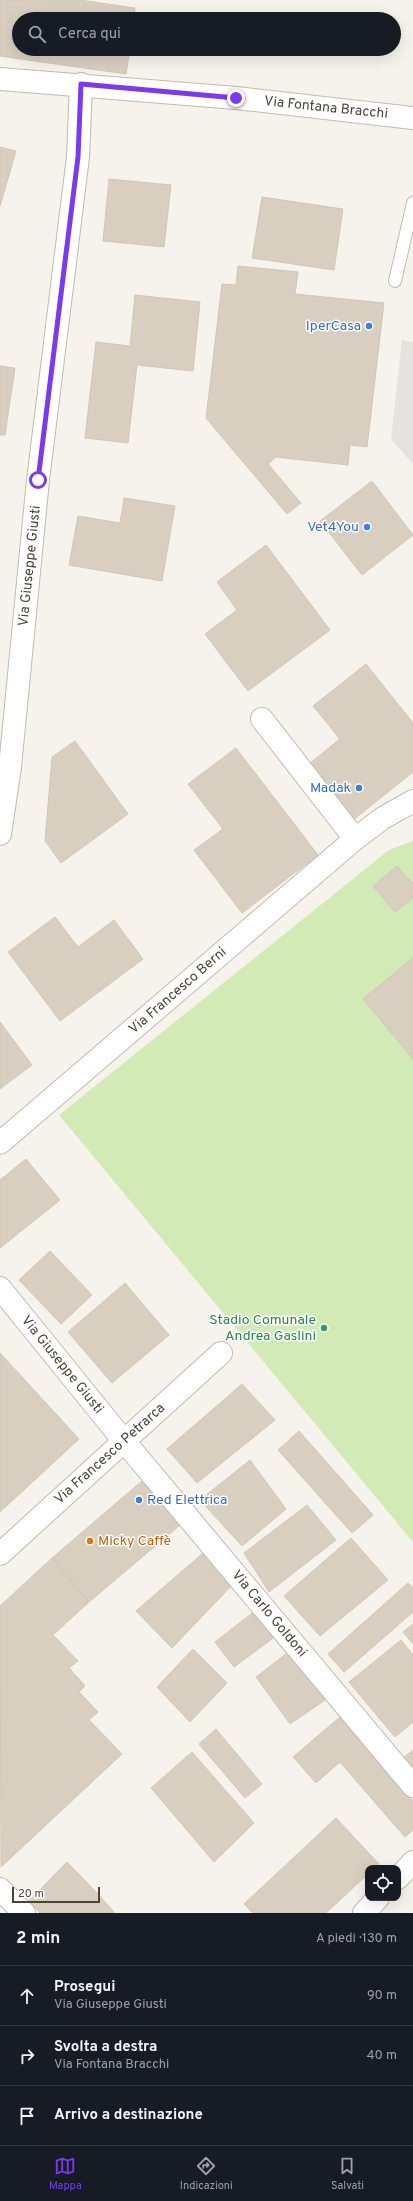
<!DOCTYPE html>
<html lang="it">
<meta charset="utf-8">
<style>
:root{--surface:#171b24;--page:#242831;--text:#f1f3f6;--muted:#9ea1a6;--line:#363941;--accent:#7c3aed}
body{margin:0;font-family:Overpass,sans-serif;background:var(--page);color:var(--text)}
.controls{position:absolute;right:12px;bottom:12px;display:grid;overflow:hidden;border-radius:8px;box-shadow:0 4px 16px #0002}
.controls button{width:36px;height:36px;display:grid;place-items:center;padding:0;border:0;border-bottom:1px solid var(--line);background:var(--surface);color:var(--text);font:20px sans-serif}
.scale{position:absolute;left:12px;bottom:10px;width:88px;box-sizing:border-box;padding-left:4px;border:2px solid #4b4439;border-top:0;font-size:11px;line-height:14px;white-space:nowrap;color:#4b4439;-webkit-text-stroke:3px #fff;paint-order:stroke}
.stop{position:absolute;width:12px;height:12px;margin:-9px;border:3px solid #7c3aed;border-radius:50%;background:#fff}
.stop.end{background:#7c3aed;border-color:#fff;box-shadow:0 1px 4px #0008}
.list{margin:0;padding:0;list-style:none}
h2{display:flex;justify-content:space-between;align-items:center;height:52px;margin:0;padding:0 16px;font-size:17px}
h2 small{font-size:13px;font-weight:400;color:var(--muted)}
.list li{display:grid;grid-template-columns:26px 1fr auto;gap:12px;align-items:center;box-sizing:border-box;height:60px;padding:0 16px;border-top:1px solid var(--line)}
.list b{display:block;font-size:15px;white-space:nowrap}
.list p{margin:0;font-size:13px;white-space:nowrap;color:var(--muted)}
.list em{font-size:13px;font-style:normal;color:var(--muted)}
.icon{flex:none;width:22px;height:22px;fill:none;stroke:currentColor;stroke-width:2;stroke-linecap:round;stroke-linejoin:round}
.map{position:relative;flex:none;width:413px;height:1913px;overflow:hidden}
.search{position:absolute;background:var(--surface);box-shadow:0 4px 16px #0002;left:12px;right:12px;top:12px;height:44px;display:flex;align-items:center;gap:10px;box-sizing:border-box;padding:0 14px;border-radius:22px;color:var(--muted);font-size:15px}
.sheet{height:232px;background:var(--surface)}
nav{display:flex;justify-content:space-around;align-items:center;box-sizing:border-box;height:56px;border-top:1px solid var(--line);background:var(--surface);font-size:11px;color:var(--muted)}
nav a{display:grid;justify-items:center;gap:2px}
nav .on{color:var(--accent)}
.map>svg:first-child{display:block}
.grass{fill:#d2eab5}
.parking{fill:#e5e3e0}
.building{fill:#d8cfc1;stroke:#d3c7b4}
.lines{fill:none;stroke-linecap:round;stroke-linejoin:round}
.lane-casing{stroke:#c2bbae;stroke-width:14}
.street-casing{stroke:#c2bbae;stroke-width:24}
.lane{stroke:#fff;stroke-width:12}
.street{stroke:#fff;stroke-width:22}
.route{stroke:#7c3aed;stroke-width:5}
.shop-dot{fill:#3f7fe0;stroke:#fff;stroke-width:1.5}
.leisure-dot{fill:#2e9e5b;stroke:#fff;stroke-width:1.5}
.food-dot{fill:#e8710a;stroke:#fff;stroke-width:1.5}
.labels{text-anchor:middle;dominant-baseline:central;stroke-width:3;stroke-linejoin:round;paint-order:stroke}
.street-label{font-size:14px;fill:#4b4439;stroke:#fff}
.shop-label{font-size:14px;fill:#366cbe;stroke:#fff;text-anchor:end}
.leisure-label{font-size:14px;fill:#27864d;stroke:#fff;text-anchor:end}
.food-label{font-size:14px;fill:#c56008;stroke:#fff;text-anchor:start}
</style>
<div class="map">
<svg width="413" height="1913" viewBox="0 0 413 1913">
<rect width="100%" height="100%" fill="#f6f3ec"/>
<!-- grass -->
<path class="grass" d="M 413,841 L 413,1542 L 59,1115 L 389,850 Z"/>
<!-- parking -->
<path class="parking" d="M 402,340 L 413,342 L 413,464 L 391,439 Z"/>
<!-- building -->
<path class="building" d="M 0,0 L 80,0 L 135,8 L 134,19 L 19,19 L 19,49 L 130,49 L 126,74 L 0,56 Z
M 0,147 L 16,151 L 0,206 Z
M 109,179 L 171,185 L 164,247 L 103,241 Z
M 262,197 L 343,209 L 334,270 L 252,258 Z
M 238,266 L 298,272 L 295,294 L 384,303 L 367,447 L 350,445 L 348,465 L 276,457 L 268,464 L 301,503 L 287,514 L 206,418 L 222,284 L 236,285 Z
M 135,295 L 200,302 L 193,371 L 137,365 L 128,443 L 85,438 L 96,342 L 130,346 Z
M 0,366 L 15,368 L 5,435 L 0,435 Z
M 372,481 L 413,535 L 362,575 L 320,521 Z
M 124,498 L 175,506 L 162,581 L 69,565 L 78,516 L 120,523 Z
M 266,545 L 330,630 L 248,691 L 205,634 L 237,610 L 217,582 Z
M 366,664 L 413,723 L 413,772 L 353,820 L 309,764 L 340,739 L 313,706 Z
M 75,741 L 128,814 L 61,863 L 45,841 L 52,757 Z
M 236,748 L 318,855 L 242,913 L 194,850 L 223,829 L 188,784 Z
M 397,866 L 413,884 L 413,898 L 395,912 L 373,886 Z
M 55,917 L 78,947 L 114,920 L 143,959 L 60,1021 L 8,952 Z
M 413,958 L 413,1059 L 363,999 Z
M 0,1022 L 32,1065 L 0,1089 Z
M 26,1159 L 60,1200 L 0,1248 L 0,1180 Z
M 50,1251 L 92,1295 L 61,1324 L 19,1280 Z
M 125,1283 L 169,1335 L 112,1383 L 68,1332 Z
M 0,1353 L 79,1439 L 0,1512 Z
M 242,1384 L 275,1420 L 197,1483 L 167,1449 Z
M 299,1431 L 373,1515 L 352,1533 L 278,1450 Z
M 250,1460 L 286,1509 L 242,1546 L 200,1500 Z
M 142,1481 L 180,1525 L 89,1602 L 52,1558 Z
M 307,1505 L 336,1540 L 269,1592 L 244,1553 Z
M 351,1538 L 388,1580 L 320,1636 L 284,1596 Z
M 203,1553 L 233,1584 L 172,1648 L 136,1611 Z
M 52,1558 L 89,1602 L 53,1635 L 78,1661 L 69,1668 L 85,1686 L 79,1692 L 98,1712 L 89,1720 L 122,1754 L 1,1867 L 0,1606 Z
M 408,1583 L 413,1588 L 413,1612 L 344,1672 L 328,1654 Z
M 260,1607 L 280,1633 L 234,1667 L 215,1642 Z
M 413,1624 L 413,1644 L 403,1632 Z
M 401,1640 L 413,1655 L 413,1722 L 395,1737 L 349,1682 Z
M 193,1649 L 227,1683 L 190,1722 L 157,1687 Z
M 290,1651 L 328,1698 L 290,1724 L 256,1677 Z
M 340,1717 L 413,1801 L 413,1830 L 405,1837 L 340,1762 L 316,1783 L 293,1757 Z
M 216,1729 L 262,1784 L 245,1798 L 199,1744 Z
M 413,1750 L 413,1772 L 402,1759 Z
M 192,1752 L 254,1823 L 214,1862 L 151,1788 Z
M 336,1818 L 379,1864 L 374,1868 L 368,1868 L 368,1874 L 326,1913 L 253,1913 L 244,1904 Z
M 67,1862 L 96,1892 L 115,1913 L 40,1913 L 29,1901 Z"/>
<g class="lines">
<defs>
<path id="lane" d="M 395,281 L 413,203"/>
<path id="street" d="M 0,79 L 236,98 L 413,118
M 262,719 L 355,839
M 0,834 L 10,767 L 38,480 L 78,157 L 81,84
M 0,1143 L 355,839 L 383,818 L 413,801
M 0,1288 L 124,1441 L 413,1786
M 0,1554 L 221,1353
M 398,1878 L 413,1862
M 0,1889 L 24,1913
M 364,1913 L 378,1898"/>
</defs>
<!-- lane casing -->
<use href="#lane" class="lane-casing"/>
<!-- street casing -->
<use href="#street" class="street-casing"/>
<!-- lane -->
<use href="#lane" class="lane"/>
<!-- street -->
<use href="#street" class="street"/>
</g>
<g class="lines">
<!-- route -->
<path class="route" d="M 38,480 L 78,157 L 81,84 L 236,98"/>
</g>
<!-- markers -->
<g class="shop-dot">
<circle cx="369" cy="326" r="4"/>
<circle cx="367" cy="527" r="4"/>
<circle cx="359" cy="788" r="4"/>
<circle cx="139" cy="1500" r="4"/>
</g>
<circle class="leisure-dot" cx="324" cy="1328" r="4"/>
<circle class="food-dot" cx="90" cy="1541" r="4"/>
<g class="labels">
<!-- street labels -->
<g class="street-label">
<text transform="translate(326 108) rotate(6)">Via Fontana Bracchi</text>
<text transform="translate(30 566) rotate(-84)">Via Giuseppe Giusti</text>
<text transform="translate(178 991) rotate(-41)">Via Francesco Berni</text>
<text transform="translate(62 1365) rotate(51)">Via Giuseppe Giusti</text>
<text transform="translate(110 1454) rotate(-42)">Via Francesco Petrarca</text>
<text transform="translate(269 1614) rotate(50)">Via Carlo Goldoni</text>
</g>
<!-- shop labels -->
<g class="shop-label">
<text x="361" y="326">IperCasa</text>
<text x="359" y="527">Vet4You</text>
<text x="351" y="788">Madak</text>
<text x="147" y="1500" text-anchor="start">Red Elettrica</text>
</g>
<!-- leisure labels -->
<g class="leisure-label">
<text x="316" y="1320">Stadio Comunale<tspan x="316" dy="16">Andrea Gaslini</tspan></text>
</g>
<!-- food labels -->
<g class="food-label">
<text x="98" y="1541">Micky Caffè</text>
</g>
</g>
</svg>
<div class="controls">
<button><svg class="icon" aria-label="locate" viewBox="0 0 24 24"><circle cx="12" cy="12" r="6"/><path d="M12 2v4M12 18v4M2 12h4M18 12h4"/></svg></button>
</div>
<div class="scale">20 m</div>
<div class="stop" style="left:38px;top:480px"></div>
<div class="stop end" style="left:236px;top:98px"></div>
<div class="search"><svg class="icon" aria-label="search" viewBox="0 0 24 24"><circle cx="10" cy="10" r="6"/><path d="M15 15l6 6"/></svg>Cerca qui</div>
</div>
<section class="sheet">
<h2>2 min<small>A piedi · 130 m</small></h2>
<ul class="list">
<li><svg class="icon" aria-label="ahead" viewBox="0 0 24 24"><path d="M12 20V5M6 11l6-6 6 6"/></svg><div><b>Prosegui</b><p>Via Giuseppe Giusti</p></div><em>90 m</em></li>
<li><svg class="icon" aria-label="right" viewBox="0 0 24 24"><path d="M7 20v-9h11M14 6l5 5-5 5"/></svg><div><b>Svolta a destra</b><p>Via Fontana Bracchi</p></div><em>40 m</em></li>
<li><svg class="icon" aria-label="arrive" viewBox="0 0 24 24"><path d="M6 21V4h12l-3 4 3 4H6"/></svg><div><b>Arrivo a destinazione</b></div></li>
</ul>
</section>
<nav>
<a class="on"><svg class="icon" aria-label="map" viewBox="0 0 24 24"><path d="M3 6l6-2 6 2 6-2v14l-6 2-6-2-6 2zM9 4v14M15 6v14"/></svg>Mappa</a>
<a><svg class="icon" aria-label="directions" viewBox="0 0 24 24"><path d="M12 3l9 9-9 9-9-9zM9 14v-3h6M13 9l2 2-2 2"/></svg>Indicazioni</a>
<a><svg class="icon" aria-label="saved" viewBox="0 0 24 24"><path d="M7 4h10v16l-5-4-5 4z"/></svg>Salvati</a>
</nav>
